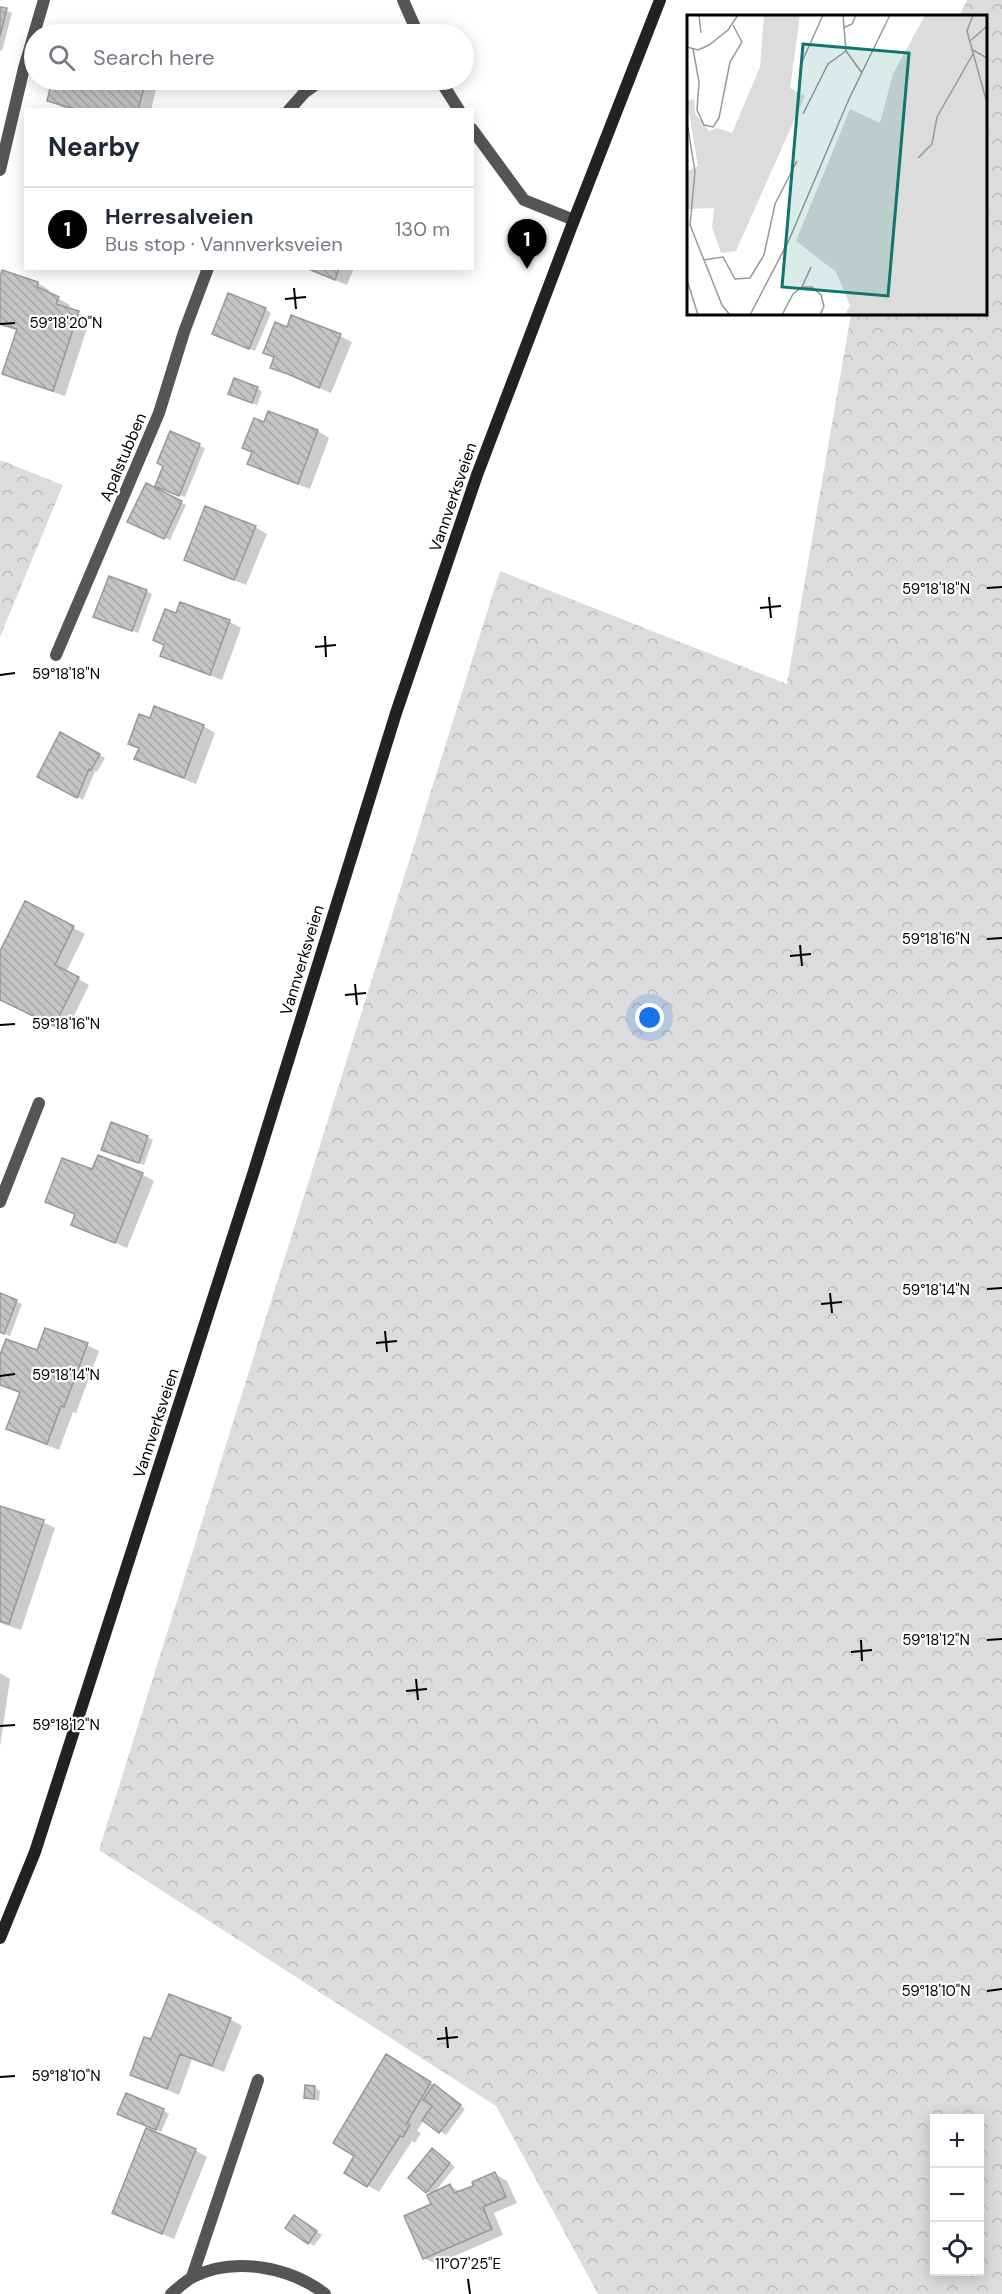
<!DOCTYPE html>
<meta charset="utf-8">
<style>
:root{--surface:#fff;--page:#f6f6f7;--text:#1f2937;--muted:#747a83;--line:#e0e1e3;--accent:#000}
body{margin:0;font-family:"DM Sans",sans-serif;background:var(--page);color:var(--text)}
.controls{position:absolute;right:18px;bottom:18px;display:grid;overflow:hidden;border-radius:0px;box-shadow:0 3px 15px #0003}
.controls button{width:54px;height:54px;display:grid;place-items:center;padding:0;border:0;border-bottom:2px solid var(--line);background:var(--surface);color:var(--text);font:30px sans-serif}
.you{position:absolute;left:650px;top:1018px;width:21px;height:21px;margin:-15px;border:4px solid #fff;border-radius:50%;background:#1a73e8;box-shadow:0 0 0 9px #1a73e833}
.badge{display:grid;place-items:center;width:39px;height:39px;border-radius:50%;background:var(--accent);color:#fff;font-size:20px;font-weight:700}
.pin{position:absolute;translate:-50% -50px;filter:drop-shadow(0 2px 3px #0008)}
.pin::after{content:'';position:absolute;top:32px;width:21px;height:18px;background:inherit;clip-path:polygon(0 0,100% 0,50% 100%)}
.list{margin:0;padding:0;list-style:none}
h2{display:flex;justify-content:space-between;align-items:center;height:78px;margin:0;padding:0 24px;font-size:26px}
h2 small{font-size:20px;font-weight:400;color:var(--muted)}
.list li{display:grid;grid-template-columns:39px 1fr auto;gap:18px;align-items:center;box-sizing:border-box;height:84px;padding:0 24px;border-top:2px solid var(--line)}
.list b{display:block;font-size:22px;white-space:nowrap}
.list p{margin:0;font-size:20px;white-space:nowrap;color:var(--muted)}
.list em{font-size:20px;font-style:normal;color:var(--muted)}
.icon{flex:none;width:33px;height:33px;fill:none;stroke:currentColor;stroke-width:2;stroke-linecap:round;stroke-linejoin:round}
.map{position:relative;flex:none;width:1002px;height:2294px;overflow:hidden}
.search{position:absolute;background:var(--surface);box-shadow:0 3px 15px #0003;left:24px;top:24px;width:450px;height:66px;display:flex;align-items:center;gap:15px;box-sizing:border-box;padding:0 21px;border-radius:33px;color:var(--muted);font-size:22px}
.panel{position:absolute;background:var(--surface);box-shadow:0 3px 15px #0003;left:24px;top:108px;width:450px;height:162px;border-radius:0px}
.map>svg:first-child{display:block}
.forest{fill:url(#forest-crowns);fill-rule:evenodd}
.shadow{fill:#0003}
.building{fill:url(#building-back-hatch);stroke:#999;stroke-width:1.5}
.lines{fill:none;stroke-linecap:round;stroke-linejoin:round}
.service{stroke:#555;stroke-width:12}
.minor{stroke:#555;stroke-width:12}
.secondary{stroke:#222;stroke-width:12}
.ticks{fill:none;stroke:#000;stroke-width:2}
.labels{text-anchor:middle;dominant-baseline:central;stroke-width:4.5;stroke-linejoin:round;paint-order:stroke}
.street-label{font-size:16px;fill:#000;stroke:#fff}
.inset-road{fill:none;stroke:#999;stroke-width:1.5}
.view{fill:#0f766e;fill-opacity:0.15;stroke:#0f766e;stroke-width:3}
.inset-edge{fill:none;stroke:#000;stroke-width:3}
.ticks-label{font-size:15px;text-anchor:middle;fill:#000;stroke:#fff;stroke-width:4.5;stroke-linejoin:round;paint-order:stroke}
</style>
<div class="map">
<svg width="1002" height="2294" viewBox="0 0 1002 2294">
<defs>
<pattern id="forest-crowns" width="20" height="18" patternUnits="userSpaceOnUse" patternTransform="scale(1.5)"><rect width="20" height="18" fill="#dcdcdc"/><path d="M2 6a3 3 0 1 1 6 0M12 15a3 3 0 1 1 6 0" fill="none" stroke="#bbb"/></pattern>
<pattern id="building-back-hatch" width="6" height="6" patternUnits="userSpaceOnUse" patternTransform="scale(1.5)"><rect width="6" height="6" fill="#c4c4c4"/><path d="M-1 5l2 2M0 0l6 6M5-1l2 2" fill="none" stroke="#a7a7a7"/></pattern>
</defs>
<rect width="100%" height="100%" fill="#fff"/>
<!-- forest -->
<path class="forest" d="M 967,0 L 1002,0 L 1002,2294 L 598,2294 L 496,2106 L 99,1850 L 500,571 L 787,684 L 851,314 L 986,314 L 986,16 L 959,16 ZM 934,2118 L 980,2118 L 980,2272 L 934,2272 Z
M 0,460 L 63,485 L 0,637 Z"/>
<!-- shadow -->
<path class="shadow" d="M 0,8 L 12,13 L 2,51 L 0,50 Z
M 54,80 L 153,80 L 158,82 L 151,110 L 68,110 L 49,101 Z
M 305,268 L 354,268 L 347,285 Z
M 3,272 L 38,283 L 49,290 L 48,293 L 70,305 L 68,309 L 90,319 L 65,396 L 16,380 L 4,373 L 18,331 L 0,325 L 0,282 Z
M 265,309 L 271,313 L 255,351 L 219,336 Z
M 287,328 L 340,336 L 352,342 L 331,393 L 272,368 L 275,358 L 265,352 Z
M 257,388 L 262,392 L 257,405 L 229,393 Z
M 269,413 L 318,431 L 329,438 L 310,489 L 260,470 L 249,464 L 253,453 L 244,448 L 264,424 Z
M 170,433 L 205,448 L 185,497 L 162,488 Z
M 181,502 L 186,505 L 170,540 L 135,524 Z
M 255,527 L 267,534 L 246,585 L 198,566 L 186,559 Z
M 146,591 L 152,594 L 138,633 L 101,619 Z
M 181,604 L 230,622 L 241,628 L 222,680 L 174,662 L 162,655 L 166,646 L 155,640 L 177,615 Z
M 155,708 L 204,726 L 215,733 L 196,784 L 148,765 L 136,759 L 140,750 L 129,744 L 151,720 Z
M 61,735 L 105,758 L 97,772 L 95,771 L 83,800 L 39,776 Z
M 26,903 L 85,934 L 66,972 L 89,985 L 66,1032 L 0,999 L 0,954 Z
M 147,1137 L 153,1140 L 144,1165 L 108,1152 Z
M 93,1171 L 142,1174 L 154,1181 L 127,1248 L 73,1224 L 76,1215 L 47,1201 Z
M 0,1295 L 22,1304 L 10,1336 L 0,1332 Z
M 87,1345 L 99,1351 L 76,1413 L 73,1412 L 59,1450 L 20,1435 L 8,1428 L 21,1394 L 0,1385 L 0,1359 Z
M 0,1507 L 43,1522 L 55,1528 L 21,1630 L 0,1623 Z
M 0,1673 L 10,1679 L 0,1747 Z
M 230,2019 L 242,2026 L 224,2072 L 192,2059 L 179,2095 L 132,2074 L 152,2041 Z
M 386,2056 L 442,2090 L 465,2109 L 446,2135 L 424,2120 L 417,2131 L 421,2133 L 415,2143 L 412,2141 L 379,2192 L 346,2172 L 356,2155 Z
M 315,2088 L 320,2091 L 319,2101 L 305,2097 Z
M 163,2110 L 169,2114 L 161,2132 L 124,2117 Z
M 195,2150 L 207,2157 L 174,2239 L 113,2213 Z
M 438,2153 L 455,2167 L 434,2193 L 450,2186 L 461,2192 L 495,2174 L 507,2181 L 517,2203 L 494,2213 L 503,2235 L 436,2264 L 424,2258 L 433,2204 L 432,2194 L 427,2192 Z
M 300,2220 L 322,2235 L 314,2246 L 287,2228 Z"/>
<!-- building -->
<path class="building" d="M 0,7 L 7,8 L 0,36 Z
M 52,80 L 146,80 L 138,110 L 79,110 L 47,101 Z
M 306,268 L 339,268 L 335,280 Z
M 2,270 L 38,282 L 37,287 L 59,297 L 56,304 L 79,311 L 53,391 L 2,374 L 17,329 L 0,324 L 0,277 Z
M 228,293 L 266,308 L 249,349 L 212,334 Z
M 291,315 L 341,334 L 319,388 L 288,374 L 270,368 L 274,357 L 263,353 L 275,322 L 287,327 Z
M 234,378 L 258,387 L 252,403 L 228,394 Z
M 268,411 L 318,430 L 298,484 L 247,464 L 252,452 L 242,448 L 254,418 L 264,422 Z
M 170,431 L 200,444 L 179,496 L 155,486 L 163,466 L 157,463 Z
M 146,483 L 182,501 L 164,539 L 127,522 Z
M 205,506 L 256,526 L 234,580 L 184,560 Z
M 109,576 L 147,590 L 132,631 L 93,617 Z
M 180,602 L 230,620 L 210,675 L 160,656 L 164,645 L 153,640 L 165,609 L 176,613 Z
M 154,706 L 204,725 L 184,778 L 134,759 L 139,748 L 128,744 L 139,714 L 150,718 Z
M 60,732 L 100,754 L 91,770 L 89,769 L 77,798 L 37,777 Z
M 25,901 L 74,926 L 55,965 L 79,977 L 54,1026 L 0,1000 L 0,951 Z
M 111,1122 L 148,1136 L 139,1163 L 101,1150 Z
M 98,1155 L 143,1173 L 115,1243 L 71,1225 L 75,1214 L 45,1202 L 62,1158 L 92,1169 Z
M 0,1293 L 17,1300 L 4,1334 L 0,1332 Z
M 45,1328 L 88,1343 L 64,1407 L 61,1406 L 47,1444 L 6,1429 L 20,1392 L 0,1385 L 0,1355 L 6,1339 L 37,1350 Z
M 0,1506 L 44,1520 L 9,1624 L 0,1621 Z
M 169,1994 L 231,2018 L 212,2066 L 180,2054 L 167,2089 L 130,2075 L 144,2037 L 151,2039 Z
M 386,2054 L 431,2082 L 407,2123 L 410,2125 L 403,2137 L 400,2136 L 367,2187 L 344,2173 L 354,2156 L 333,2143 Z
M 434,2084 L 461,2105 L 439,2133 L 422,2120 L 432,2106 L 423,2100 Z
M 305,2085 L 315,2086 L 314,2099 L 304,2098 Z
M 126,2093 L 164,2109 L 156,2130 L 117,2114 Z
M 146,2128 L 196,2149 L 162,2234 L 112,2213 Z
M 432,2148 L 450,2163 L 426,2193 L 408,2178 Z
M 495,2172 L 506,2197 L 483,2207 L 492,2229 L 423,2259 L 404,2216 L 431,2204 L 427,2195 L 450,2184 L 454,2193 L 473,2186 L 472,2182 Z
M 294,2215 L 317,2231 L 308,2244 L 285,2228 Z"/>
<g class="lines">
<!-- service -->
<path class="service" d="M 192,2277 L 258,2080"/>
<!-- minor -->
<path class="minor" d="M 403,0 L 418,34
M 440,80 L 459,110
M 289,110 L 305,92 L 322,80
M 472,129 L 524,200 L 574,220
M 0,170 L 24,68 L 44,0
M 56,655 L 159,413 L 184,332 L 208,268
M 0,1202 L 39,1103
M 171,2294 C 177,2289 185,2281 193,2277 C 234,2256 290,2267 325,2294"/>
<!-- secondary -->
<path class="secondary" d="M 0,1938 L 35,1852 L 253,1174 L 396,713 L 477,475 L 574,220 L 660,0"/>
</g>
<!-- ticks -->
<path class="ticks" d="M 294,288 L 296,309M 285,299 L 306,297M 0,324 L 15,323M 987,588 L 1002,587M 769,597 L 771,618M 760,608 L 781,606M 325,636 L 326,657M 315,647 L 336,645M 0,675 L 15,673M 987,939 L 1002,938M 800,945 L 802,966M 790,956 L 811,954M 355,984 L 357,1005M 345,995 L 366,993M 0,1025 L 15,1024M 987,1289 L 1002,1288M 830,1293 L 832,1313M 821,1304 L 842,1302M 385,1331 L 387,1352M 376,1343 L 397,1341M 0,1376 L 15,1374M 861,1640 L 862,1661M 987,1640 L 1002,1639M 851,1652 L 872,1650M 416,1679 L 418,1700M 406,1691 L 427,1689M 0,1726 L 15,1725M 987,1991 L 1002,1989M 446,2027 L 448,2048M 437,2039 L 458,2037M 0,2077 L 15,2076M 468,2279 L 470,2294"/>
<g class="labels">
<!-- street labels -->
<g class="street-label">
<text transform="translate(123 457) rotate(-67)">Apalstubben</text>
<text transform="translate(453 497) rotate(-71)">Vannverksveien</text>
<text transform="translate(302 960) rotate(-73)">Vannverksveien</text>
<text transform="translate(156 1423) rotate(-72)">Vannverksveien</text>
</g>
</g>
<!-- overview -->
<g transform="translate(687 15)">
<rect width="300" height="300" fill="#fff"/>
<path d="M 298,120 L 300,123 L 300,196 L 275,180 Z" fill="#dcdcdc"/>
<path d="M 77,0 L 113,0 L 103,73 L 118,81 L 49,236 L 34,238 L 25,212 L 27,193 L 0,194 L 0,156 L 11,151 L 0,86 L 7,84 L 8,98 L 22,116 L 30,113 L 45,118 L 73,52 ZM 238,0 L 300,0 L 300,116 L 275,180 L 300,196 L 300,300 L 158,300 L 163,290 L 149,257 L 109,226 L 163,94 L 193,108 L 206,59 ZM 298,126 L 300,157 L 292,163 L 300,174 L 299,192 L 281,179 Z" fill="#dcdcdc"/>
<path class="inset-road" d="M 12,0 L 14,18M 156,0 L 159,36 L 175,58M 286,0 L 280,16 L 300,88M 156,13 L 165,9 L 169,0M 282,27 L 300,11M 0,32 L 11,35 L 22,30 L 41,15 L 51,0M 6,34 L 12,67 L 10,95 L 17,110 L 26,112 L 32,103 L 43,47 L 55,27 L 46,10M 284,34 L 300,43M 114,49 L 136,0M 116,99 L 141,49 L 159,36M 0,107 L 8,157 L 3,210 L 35,290 L 43,300M 231,143 L 245,129 L 250,102 L 286,39M 16,245 L 36,242 L 48,264 L 63,263 L 77,240 L 88,189 L 110,146M 1,268 L 11,300M 115,272 L 125,272 L 134,280 L 137,291 L 133,300M 115,272 L 124,252M 63,300 L 102,225 L 162,84 L 203,0M 95,300 L 106,279 L 115,272"/>
<path class="view" d="M 116,29 L 222,38 L 201,281 L 95,272 Z"/>
<rect width="300" height="300" class="inset-edge"/>
</g>
<g class="ticks-label">
<text x="66" y="328">59°18'20"N</text>
<text x="936" y="594">59°18'18"N</text>
<text x="66" y="679">59°18'18"N</text>
<text x="936" y="944">59°18'16"N</text>
<text x="66" y="1029">59°18'16"N</text>
<text x="936" y="1295">59°18'14"N</text>
<text x="66" y="1380">59°18'14"N</text>
<text x="936" y="1645">59°18'12"N</text>
<text x="66" y="1730">59°18'12"N</text>
<text x="936" y="1996">59°18'10"N</text>
<text x="66" y="2081">59°18'10"N</text>
<text x="468" y="2269">11°07'25"E</text>
</g>
</svg>
<div class="controls">
<button>+</button>
<button>−</button>
<button><svg class="icon" aria-label="locate" viewBox="0 0 24 24"><circle cx="12" cy="12" r="6"/><path d="M12 2v4M12 18v4M2 12h4M18 12h4"/></svg></button>
</div>
<div class="you"></div>
<div class="pin badge" style="left:527px;top:269px">1</div>
<div class="search"><svg class="icon" aria-label="search" viewBox="0 0 24 24"><circle cx="10" cy="10" r="6"/><path d="M15 15l6 6"/></svg>Search here</div>
<section class="panel">
<h2>Nearby<small></small></h2>
<ul class="list">
<li><span class="badge">1</span><div><b>Herresalveien</b><p>Bus stop · Vannverksveien</p></div><em>130 m</em></li>
</ul>
</section>
</div>
